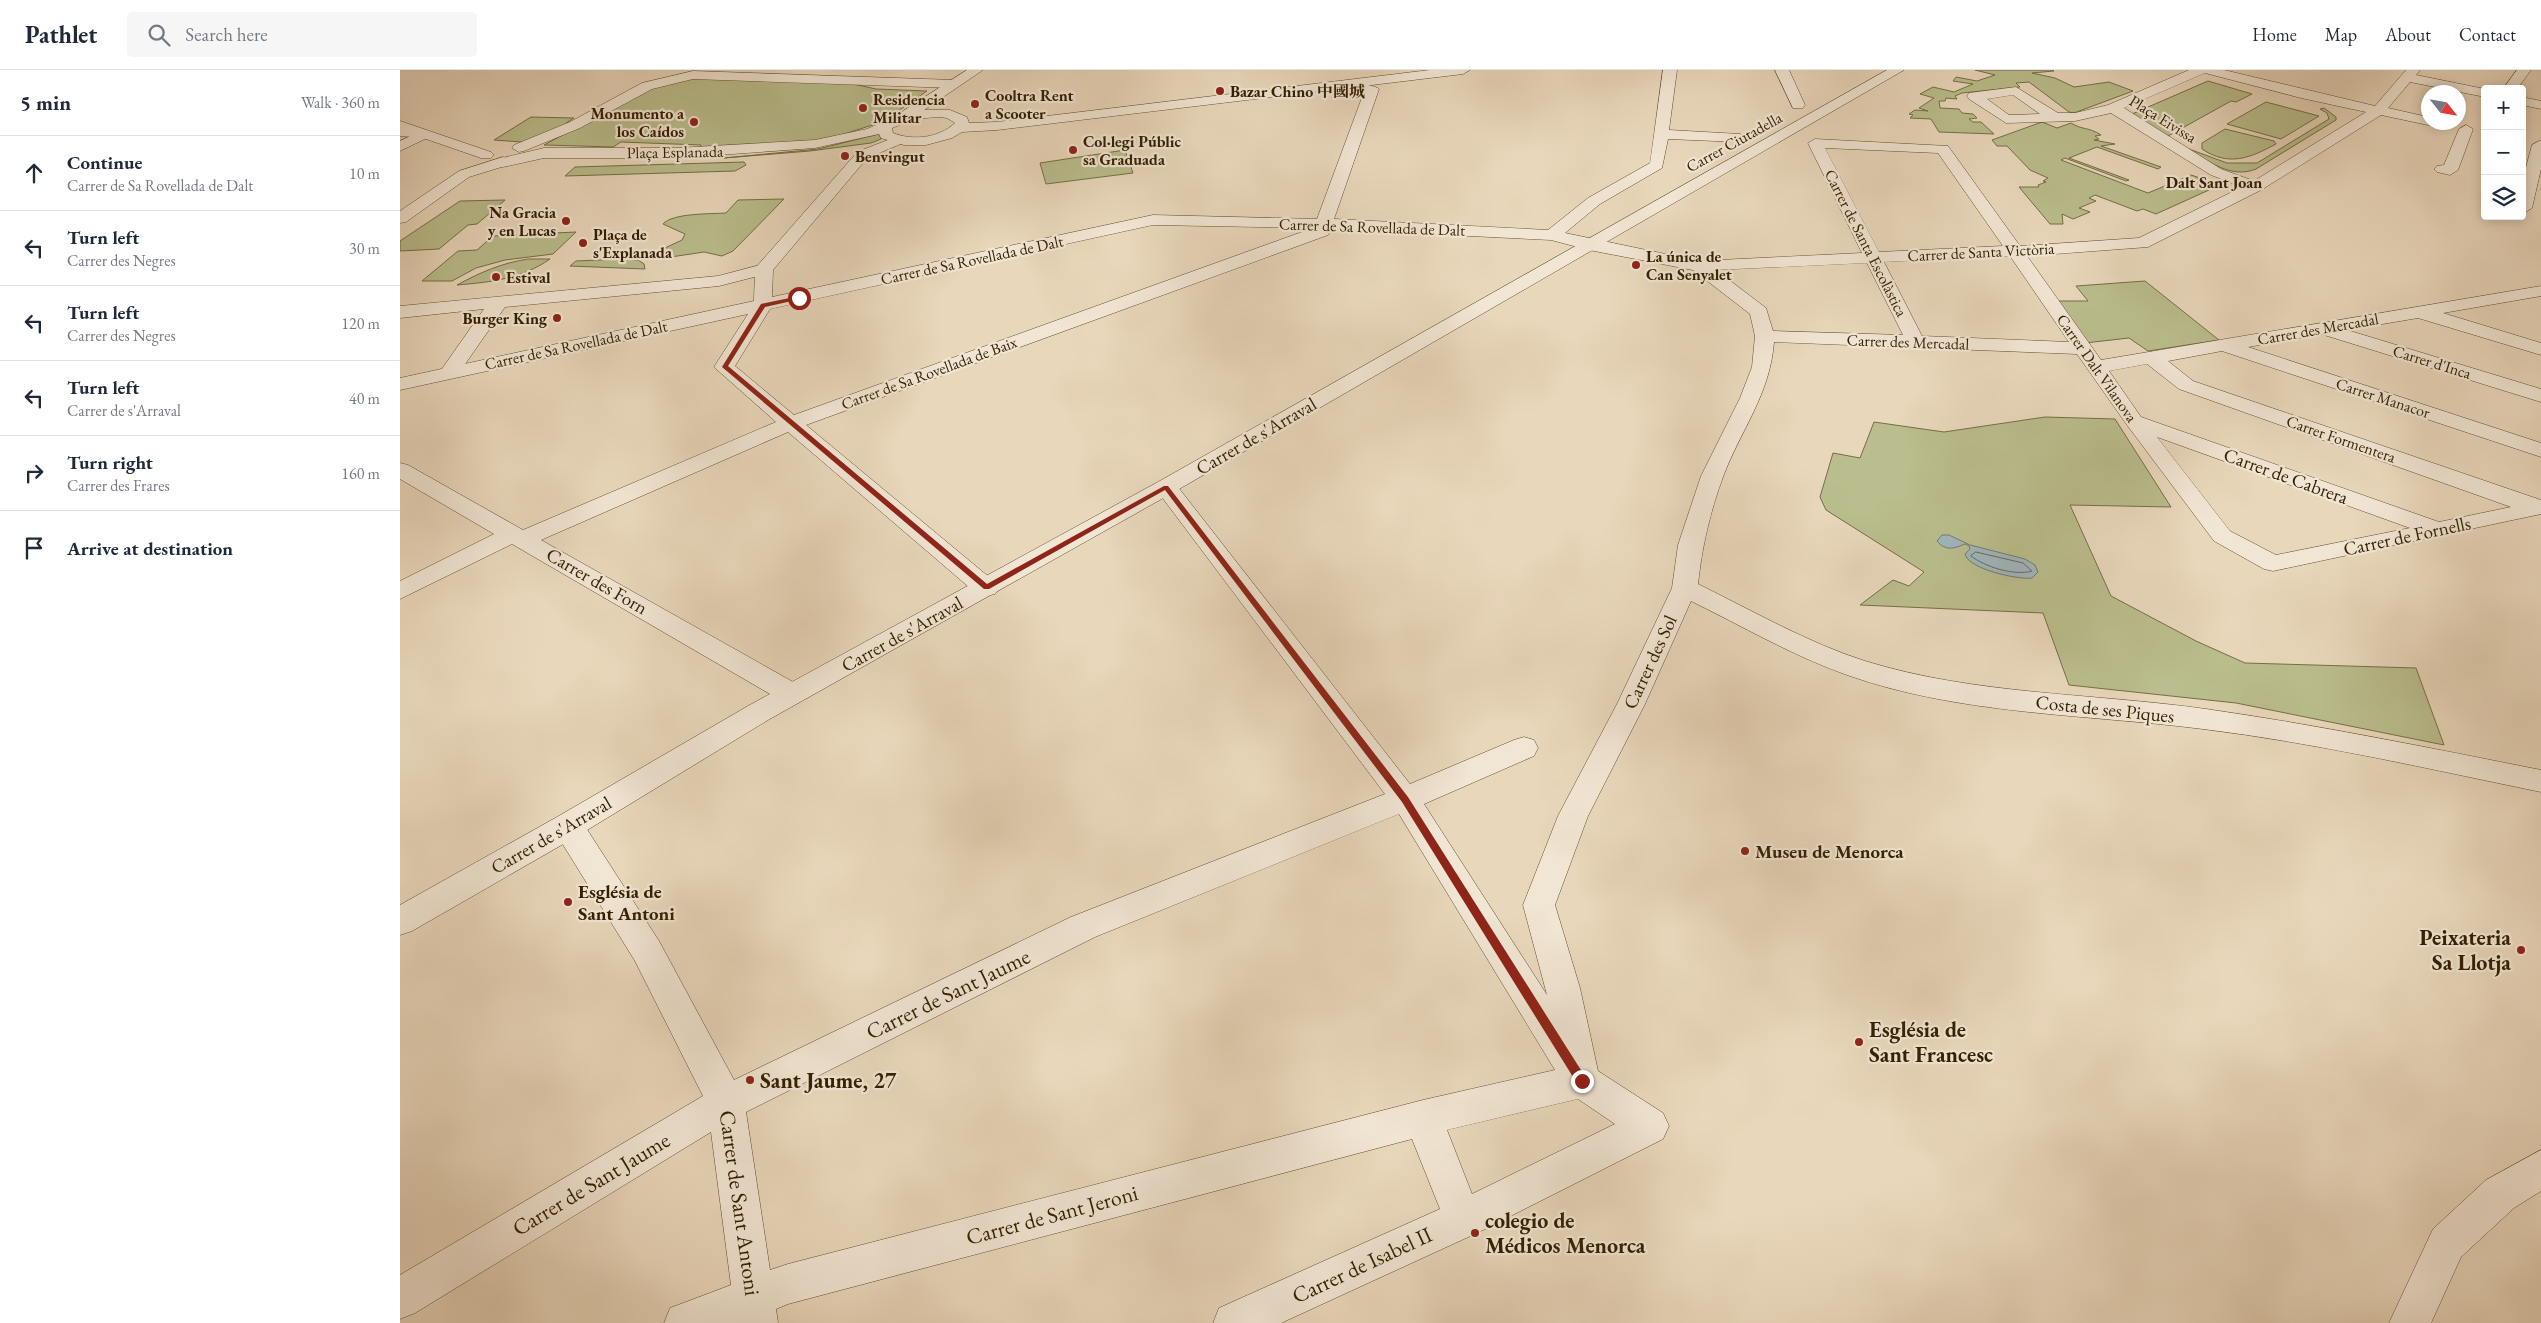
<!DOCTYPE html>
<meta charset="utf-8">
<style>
:root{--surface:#fff;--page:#f6f6f7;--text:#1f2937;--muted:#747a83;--line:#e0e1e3}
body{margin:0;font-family:"EB Garamond","Noto Serif SC",serif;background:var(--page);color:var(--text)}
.controls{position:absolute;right:15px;top:15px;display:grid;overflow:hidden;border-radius:5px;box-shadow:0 2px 12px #0003}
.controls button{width:45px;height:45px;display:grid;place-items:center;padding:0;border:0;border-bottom:1px solid var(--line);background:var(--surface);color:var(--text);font:25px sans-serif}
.compass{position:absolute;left:2021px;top:15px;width:45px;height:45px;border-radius:50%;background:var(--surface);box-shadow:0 2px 12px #0003;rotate:121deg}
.stop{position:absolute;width:15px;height:15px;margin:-11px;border:4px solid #8f2418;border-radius:50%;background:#fff}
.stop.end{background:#8f2418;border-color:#fff;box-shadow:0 1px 5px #0008}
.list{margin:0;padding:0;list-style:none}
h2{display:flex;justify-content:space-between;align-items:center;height:65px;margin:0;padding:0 20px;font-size:21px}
h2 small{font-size:16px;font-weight:400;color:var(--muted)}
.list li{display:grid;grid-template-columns:32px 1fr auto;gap:15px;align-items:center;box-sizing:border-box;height:75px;padding:0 20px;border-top:1px solid var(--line)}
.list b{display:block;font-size:19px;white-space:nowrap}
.list p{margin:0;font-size:16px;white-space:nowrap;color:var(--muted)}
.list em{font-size:16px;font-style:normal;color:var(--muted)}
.icon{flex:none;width:28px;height:28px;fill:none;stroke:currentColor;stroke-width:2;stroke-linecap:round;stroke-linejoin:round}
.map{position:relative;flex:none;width:2141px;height:1253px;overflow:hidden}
header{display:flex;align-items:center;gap:30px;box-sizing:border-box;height:70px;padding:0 25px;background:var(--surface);border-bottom:1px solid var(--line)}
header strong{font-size:24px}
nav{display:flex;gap:28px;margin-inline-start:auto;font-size:18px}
.search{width:350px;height:45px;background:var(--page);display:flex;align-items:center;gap:12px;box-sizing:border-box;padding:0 18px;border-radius:5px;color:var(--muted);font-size:19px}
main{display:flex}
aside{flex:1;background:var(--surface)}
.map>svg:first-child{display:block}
.green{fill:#babd8d;stroke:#766e46}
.water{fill:#9fb6bc;stroke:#747a71}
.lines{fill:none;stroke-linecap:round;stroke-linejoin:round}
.shore{stroke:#696a5e;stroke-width:1}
.pedestrian-casing{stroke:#604d2f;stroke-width:1}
.minor-casing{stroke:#604d2f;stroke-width:1}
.tertiary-casing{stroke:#604d2f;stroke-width:1}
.pedestrian{fill:#f1e5d3;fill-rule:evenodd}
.minor{fill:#f1e5d3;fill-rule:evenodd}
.tertiary{fill:#f1e5d3;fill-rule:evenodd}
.route{fill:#8f2418}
.poi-dot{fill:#8f2418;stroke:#f1e5d3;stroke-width:2}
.labels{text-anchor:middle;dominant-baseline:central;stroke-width:4.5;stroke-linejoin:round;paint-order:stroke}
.far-poi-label{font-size:16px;font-weight:bold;fill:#331f00;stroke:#f1e5d3;text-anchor:start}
.far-street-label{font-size:16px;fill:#331f00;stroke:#f1e5d3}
.far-neighbourhood-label{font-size:16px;font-weight:bold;fill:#331f00;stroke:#f1e5d3}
.street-label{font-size:19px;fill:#331f00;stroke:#f1e5d3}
.poi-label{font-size:19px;font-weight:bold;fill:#331f00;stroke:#f1e5d3;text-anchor:start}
.near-poi-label{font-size:22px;font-weight:bold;fill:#331f00;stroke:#f1e5d3;text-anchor:start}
.near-street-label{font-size:22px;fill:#331f00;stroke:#f1e5d3}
</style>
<header>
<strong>Pathlet</strong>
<div class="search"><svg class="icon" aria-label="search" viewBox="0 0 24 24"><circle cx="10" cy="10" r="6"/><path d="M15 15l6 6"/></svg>Search here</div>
<nav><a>Home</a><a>Map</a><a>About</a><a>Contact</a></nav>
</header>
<main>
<aside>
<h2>5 min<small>Walk · 360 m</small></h2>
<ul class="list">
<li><svg class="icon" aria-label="ahead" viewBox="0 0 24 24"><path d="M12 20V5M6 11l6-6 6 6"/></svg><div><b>Continue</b><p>Carrer de Sa Rovellada de Dalt</p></div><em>10 m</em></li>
<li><svg class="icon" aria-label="left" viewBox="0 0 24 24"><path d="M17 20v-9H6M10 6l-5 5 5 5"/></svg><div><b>Turn left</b><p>Carrer des Negres</p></div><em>30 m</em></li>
<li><svg class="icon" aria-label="left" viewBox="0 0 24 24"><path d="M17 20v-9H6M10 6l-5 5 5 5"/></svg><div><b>Turn left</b><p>Carrer des Negres</p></div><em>120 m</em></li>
<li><svg class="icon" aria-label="left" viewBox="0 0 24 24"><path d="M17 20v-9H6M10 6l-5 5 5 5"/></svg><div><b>Turn left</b><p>Carrer de s'Arraval</p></div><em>40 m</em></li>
<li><svg class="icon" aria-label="right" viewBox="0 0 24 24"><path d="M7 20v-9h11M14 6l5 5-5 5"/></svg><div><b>Turn right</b><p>Carrer des Frares</p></div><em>160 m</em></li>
<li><svg class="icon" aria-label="arrive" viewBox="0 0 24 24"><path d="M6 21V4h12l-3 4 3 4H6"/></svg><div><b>Arrive at destination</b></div></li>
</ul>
</aside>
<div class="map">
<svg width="2141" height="1253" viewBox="0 0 2141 1253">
<rect width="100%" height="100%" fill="#e9d7bb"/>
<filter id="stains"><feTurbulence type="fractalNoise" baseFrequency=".004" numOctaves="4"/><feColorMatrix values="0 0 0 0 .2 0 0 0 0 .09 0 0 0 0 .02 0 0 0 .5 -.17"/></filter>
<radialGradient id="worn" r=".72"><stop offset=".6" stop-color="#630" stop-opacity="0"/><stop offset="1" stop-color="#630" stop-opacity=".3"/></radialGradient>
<!-- green -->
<path class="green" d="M 1575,0 L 1652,0 L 1654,1 L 1632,3 L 1655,8 L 1674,17 L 1709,12 L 1733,21 L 1674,43 L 1669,42 L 1629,12 L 1616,13 L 1620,17 L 1562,23 L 1555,26 L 1557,29 L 1546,28 L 1545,31 L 1539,31 L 1540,38 L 1559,39 L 1562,43 L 1573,44 L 1577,48 L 1569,49 L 1573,52 L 1581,52 L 1594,64 L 1539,62 L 1531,49 L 1510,48 L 1513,45 L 1509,44 L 1515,40 L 1528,41 L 1519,38 L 1534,28 L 1520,24 L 1533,17 L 1554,22 L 1573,14 L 1553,11 L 1556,7 L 1577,11 L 1595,5 Z
M 301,6 L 449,13 L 476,19 L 527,21 L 482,52 L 425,70 L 300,77 L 301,75 L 221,72 L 213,77 L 144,75 L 254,16 Z
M 1808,11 L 1852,24 L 1836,32 L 1831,31 L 1768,66 L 1732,44 Z
M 1866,32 L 1919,46 L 1881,69 L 1827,54 Z
M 1924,38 L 1936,47 L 1936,50 L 1856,99 C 1832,109 1809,92 1789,79 L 1827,93 L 1857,93 L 1929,49 L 1927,43 L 1920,39 Z
M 131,47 L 174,48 L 166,53 L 171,54 L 122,72 L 94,70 Z
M 1642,52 L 1657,58 L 1671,53 C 1682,60 1689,57 1701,65 L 1695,66 L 1699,69 L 1694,70 L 1715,74 L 1701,76 L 1761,97 L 1758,99 L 1697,77 L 1669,88 L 1729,110 L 1726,111 L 1665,88 L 1661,90 L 1748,123 L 1791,105 L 1809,111 L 1809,120 L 1756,144 L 1743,139 L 1737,141 L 1695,125 L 1689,128 L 1696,131 L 1679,138 L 1690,142 L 1673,149 L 1662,144 L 1663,154 L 1650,154 L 1619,117 L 1639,117 L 1638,115 L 1646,112 L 1643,111 L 1648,108 L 1630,100 L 1607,76 L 1597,76 L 1592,70 Z
M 1825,59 L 1874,71 L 1876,74 C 1850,88 1829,97 1802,79 L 1802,73 Z
M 479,64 L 481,69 L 471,73 L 410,81 L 324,88 L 418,79 Z
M 725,80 L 733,103 L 646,114 L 640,93 Z
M 344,92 L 346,95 L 335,101 L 165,106 L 175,97 Z
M 384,129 L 333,181 L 322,186 L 304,182 L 264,188 L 250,185 L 282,170 L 285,164 L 263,154 C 272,143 311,144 326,143 L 338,130 Z
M 105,130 L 77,154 L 68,155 L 39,179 L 0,181 L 0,171 L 60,131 Z
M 176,162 L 153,184 L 105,190 L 76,198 L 52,211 L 22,211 L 58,181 L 77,180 L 93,166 Z
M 128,189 L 150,189 C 121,209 92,212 57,215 C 81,202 102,193 128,189 Z
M 221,189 L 238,190 L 244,194 L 245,199 L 170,196 L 176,191 Z
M 1745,211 L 1819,270 L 1748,281 L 1729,268 L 1685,273 L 1658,231 L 1688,231 L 1676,216 Z
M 1645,347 L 1715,349 L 1771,437 L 1670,435 L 1711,526 L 1796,571 L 1845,593 L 2016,598 L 2044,675 L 1836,633 L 1669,615 L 1643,543 L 1460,535 L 1493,510 L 1509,516 L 1524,502 L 1426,440 L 1420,427 L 1433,383 L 1460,388 L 1474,352 L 1544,362 Z"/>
<!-- water -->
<path class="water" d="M 1542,465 L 1549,465 L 1570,475 L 1625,489 L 1635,495 L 1638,502 L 1632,508 C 1618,510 1568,499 1565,484 L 1570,479 L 1569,476 L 1565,474 C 1555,478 1546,482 1537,471 Z"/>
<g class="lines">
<!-- shore -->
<path class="shore" d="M 1576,482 L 1623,493 L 1632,501 C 1614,506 1585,497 1571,486 Z"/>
<defs>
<path id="pedestrian" d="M 0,58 L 24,60 L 31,64 L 24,68 L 0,66 Z
M 364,194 L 370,195 L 373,199 L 370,203 L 319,216 L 105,237 L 56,307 L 42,307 L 39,303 L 84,239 L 0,248 L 0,236 L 318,206 Z"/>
<path id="minor" d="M 1263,0 L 1277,0 L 1269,60 L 1340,64 L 1347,68 L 1340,72 L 1268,69 L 1262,98 L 1200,134 L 1165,163 L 1299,191 L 1462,183 L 1408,73 L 1415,69 L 1548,76 L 1620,176 L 1739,168 L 1842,117 L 1811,105 L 1711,43 L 1675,51 L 1606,53 L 1569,29 L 1567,26 L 1569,23 L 1616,17 L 1658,43 L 1675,43 L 1708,35 L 1789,0 L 1824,0 L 1975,36 L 2006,0 L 2020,0 L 2016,5 L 2085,19 L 2085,27 L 2010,12 L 1988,38 L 2028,47 L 2028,52 L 2034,52 L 2033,54 L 2028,55 L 1981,45 L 1861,120 L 1748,177 L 1627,186 L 1701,290 L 2141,216 L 2141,226 L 2043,243 L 2141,273 L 2141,285 L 2018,248 L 1947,260 L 2141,319 L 2141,332 L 1921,264 L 1848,277 L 2141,373 L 2141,387 L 1822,281 L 1768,291 L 1793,311 L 2141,430 L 2141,444 L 1873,501 L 1864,499 L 1814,471 L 1727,355 L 1677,284 L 1374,272 C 1370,325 1341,359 1323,407 C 1310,442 1302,477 1298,514 C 1351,540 1408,573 1465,591 C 1575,625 1692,623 1806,639 C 1918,655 2030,678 2141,700 L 2141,722 C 2029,699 1917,673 1803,659 C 1685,644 1560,645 1447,605 C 1393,586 1342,556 1291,531 L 1245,634 L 1188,746 L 1155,835 L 1180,918 L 1198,1001 L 1263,1043 L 1269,1056 L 1263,1069 L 1077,1163 L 881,1253 L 813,1253 L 819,1238 L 1040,1139 L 1012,1069 L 388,1234 L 376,1239 L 378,1253 L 264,1253 L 270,1238 L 331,1215 L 311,1062 L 15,1243 L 0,1249 L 0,1205 L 303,1026 L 235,891 L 157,765 L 153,756 L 157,747 L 168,744 L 179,747 L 259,871 L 334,1010 L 671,847 L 985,724 L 758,422 L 755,417 L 758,412 L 766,410 L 774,412 L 1010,714 L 1114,670 L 1124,667 L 1134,670 L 1138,678 L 1134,686 L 1024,734 L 1147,925 L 1123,835 L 1158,746 L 1217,634 L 1272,518 L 1278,475 L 1301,406 L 1340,328 L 1352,297 L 1355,266 L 1350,244 L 1293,200 L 1189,180 L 1151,170 L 929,159 L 930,161 L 928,165 L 406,355 L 595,512 L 599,518 L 595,524 L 586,526 L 577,524 L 388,362 L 141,470 L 402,617 L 406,624 L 402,631 L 392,634 L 382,631 L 112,474 L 0,529 L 0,511 L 94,464 L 0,409 L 0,393 L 8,395 L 123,460 L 376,352 L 314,297 L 348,244 L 0,320 L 0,308 L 354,231 L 355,199 L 358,195 L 452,88 L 462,80 L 498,66 L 505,70 L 503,73 L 472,86 L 462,94 L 373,200 L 372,227 L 753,145 L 917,149 L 964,22 L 927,19 L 925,16 C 931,10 973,13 979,19 L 934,149 L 1148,160 L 1188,128 L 1250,93 ZM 1805,3 L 1901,28 L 1966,42 L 1854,111 L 1821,99 L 1724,38 ZM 1613,25 L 1640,44 L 1609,45 L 1587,29 ZM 1425,78 L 1538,83 L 1603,176 L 1479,182 ZM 753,155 L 913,158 L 394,345 L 335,296 L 370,239 ZM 1610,186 L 1669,272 L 1522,266 L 1484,192 ZM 1467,193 L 1503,265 L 1373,261 L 1366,238 L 1316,200 ZM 1747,294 L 1779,319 L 2111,437 L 2039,452 L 1741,347 L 1709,301 ZM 1757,367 L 2010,458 L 1876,485 L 1830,461 ZM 999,744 L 1155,1000 L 1023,1030 L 388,1194 L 370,1200 L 346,1042 L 695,867 ZM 1178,1029 L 1215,1054 L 1072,1124 L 1047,1060 Z
M 1375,0 L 1389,0 L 1405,35 L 1403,38 L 1393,38 Z
M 2117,0 L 2131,0 L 2117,19 L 2103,19 Z
M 293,1 L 554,10 L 561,14 L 554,18 L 293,9 L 252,19 L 180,58 L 124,81 L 119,82 L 112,78 L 114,75 L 170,52 L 242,13 Z
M 2122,27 L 2141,31 L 2141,39 L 2122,35 Z
M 2066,55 L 2073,59 L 2058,100 L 2050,105 L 2037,102 L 2034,99 L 2037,96 L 2044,95 L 2059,59 Z
M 24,60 L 29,61 L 31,64 L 29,67 L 0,81 L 0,71 Z
M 2139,71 L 2141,71 L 2141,99 L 2132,138 L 2122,144 L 2122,112 L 2132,75 Z
M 103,87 L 108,89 L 111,92 L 108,95 L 69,107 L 6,152 L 0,153 L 0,141 L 59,101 Z"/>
<path id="tertiary" d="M 567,0 L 583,0 L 524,40 L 550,40 L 567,47 L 569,53 L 597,52 L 1030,0 L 1070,0 L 1063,4 L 597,60 L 562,62 L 552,68 L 526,75 L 504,75 L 481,68 L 479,64 L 415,78 L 277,88 L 144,88 L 103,97 L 95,92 L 98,89 L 144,78 L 277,78 L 415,70 L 467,59 L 501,44 L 503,41 ZM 539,47 L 547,48 L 555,53 C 539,68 513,71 493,63 L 492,58 L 514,49 Z
M 1487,0 L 1504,0 L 774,422 L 368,650 L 179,765 L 12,861 L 0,865 L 0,835 L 157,747 L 348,636 L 758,412 Z
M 0,51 L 91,82 L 94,85 L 91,88 L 81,88 L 0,60 Z
M 2141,1080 L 2141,1121 L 2114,1138 L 2061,1187 L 2031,1253 L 1989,1253 L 2033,1159 L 2086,1110 Z"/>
</defs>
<!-- pedestrian casing -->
<use href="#pedestrian" class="pedestrian-casing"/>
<!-- minor casing -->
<use href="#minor" class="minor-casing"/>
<!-- tertiary casing -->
<use href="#tertiary" class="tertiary-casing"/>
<!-- pedestrian -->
<use href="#pedestrian" class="pedestrian"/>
<!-- minor -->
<use href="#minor" class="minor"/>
<!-- tertiary -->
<use href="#tertiary" class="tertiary"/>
</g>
<!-- route -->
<path class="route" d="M 399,226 L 401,229 L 365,237 L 328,296 L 587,514 L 764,416 L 768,416 L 1008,727 L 1186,1008 L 1186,1015 L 1178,1015 L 1002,732 L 765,420 L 589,519 L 584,519 L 322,297 L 361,234 Z"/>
<!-- markers -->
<g class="poi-dot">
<circle cx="820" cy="21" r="5"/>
<circle cx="575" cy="34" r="5"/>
<circle cx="463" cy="38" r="5"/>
<circle cx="294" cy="52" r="5"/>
<circle cx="673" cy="80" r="5"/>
<circle cx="445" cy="86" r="5"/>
<circle cx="166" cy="151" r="5"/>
<circle cx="183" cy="173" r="5"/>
<circle cx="1236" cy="195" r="5"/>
<circle cx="96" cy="207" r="5"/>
<circle cx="157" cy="248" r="5"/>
<circle cx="1345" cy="781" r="5"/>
<circle cx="168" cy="832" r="5"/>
<circle cx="2121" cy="880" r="5"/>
<circle cx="1459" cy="972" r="5"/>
<circle cx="350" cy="1010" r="5"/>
<circle cx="1075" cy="1163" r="5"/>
</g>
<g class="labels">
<!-- far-poi labels -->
<g class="far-poi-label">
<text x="830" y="21">Bazar Chino 中國城</text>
<text x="585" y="25">Cooltra Rent<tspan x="585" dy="18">a Scooter</tspan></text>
<text x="473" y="29">Residencia<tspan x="473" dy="18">Militar</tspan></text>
<text x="284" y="43" text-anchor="end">Monumento a<tspan x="284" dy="18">los Caídos</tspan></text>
<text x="683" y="71">Col·legi Públic<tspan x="683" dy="18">sa Graduada</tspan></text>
<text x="455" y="86">Benvingut</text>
<text x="156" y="142" text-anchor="end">Na Gracia<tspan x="156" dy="18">y en Lucas</tspan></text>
<text x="193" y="164">Plaça de<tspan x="193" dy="18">s'Explanada</tspan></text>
<text x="1246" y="186">La única de<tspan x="1246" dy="18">Can Senyalet</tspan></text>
<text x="106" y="207">Estival</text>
<text x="147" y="248" text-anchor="end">Burger King</text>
</g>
<!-- far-street labels -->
<g class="far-street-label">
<text transform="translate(1763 49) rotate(32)">Plaça Eivissa</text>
<text transform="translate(1334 72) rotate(-29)">Carrer Ciutadella</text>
<text transform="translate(275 82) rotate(-1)">Plaça Esplanada</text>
<text transform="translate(972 157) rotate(2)">Carrer de Sa Rovellada de Dalt</text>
<text transform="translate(1466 173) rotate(63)">Carrer de Santa Escolàstica</text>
<text transform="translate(1581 182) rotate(-3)">Carrer de Santa Victòria</text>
<text transform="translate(572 190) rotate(-12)">Carrer de Sa Rovellada de Dalt</text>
<text transform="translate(1918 259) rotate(-10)">Carrer des Mercadal</text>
<text transform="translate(1508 272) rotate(2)">Carrer des Mercadal</text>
<text transform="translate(176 275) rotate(-12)">Carrer de Sa Rovellada de Dalt</text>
<text transform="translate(2032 292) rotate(17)">Carrer d'Inca</text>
<text transform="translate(1697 298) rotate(55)">Carrer Dalt Vilanova</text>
<text transform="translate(529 303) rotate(-20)">Carrer de Sa Rovellada de Baix</text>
<text transform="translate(1983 328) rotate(18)">Carrer Manacor</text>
<text transform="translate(1941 369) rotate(19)">Carrer Formentera</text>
</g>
<!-- far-neighbourhood labels -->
<g class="far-neighbourhood-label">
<text x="1814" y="112">Dalt Sant Joan</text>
</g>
<!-- street labels -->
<g class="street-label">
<text transform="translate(856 366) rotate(-30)">Carrer de s'Arraval</text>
<text transform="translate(1886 406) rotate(20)">Carrer de Cabrera</text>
<text transform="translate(2007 466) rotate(-12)">Carrer de Fornells</text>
<text transform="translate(197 511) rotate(30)">Carrer des Forn</text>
<text transform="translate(502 564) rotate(-29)">Carrer de s'Arraval</text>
<text transform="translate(1250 592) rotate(-65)">Carrer des Sol</text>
<text transform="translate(1705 639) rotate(6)">Costa de ses Piques</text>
<text transform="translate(151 765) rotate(-30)">Carrer de s'Arraval</text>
</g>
<!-- poi labels -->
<g class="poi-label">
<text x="1355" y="781">Museu de Menorca</text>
<text x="178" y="821">Església de<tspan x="178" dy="22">Sant Antoni</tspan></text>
</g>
<!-- near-poi labels -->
<g class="near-poi-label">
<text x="2111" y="867" text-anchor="end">Peixateria<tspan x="2111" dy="25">Sa Llotja</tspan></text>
<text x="1469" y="959">Església de<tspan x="1469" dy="25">Sant Francesc</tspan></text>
<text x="360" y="1010">Sant Jaume, 27</text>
<text x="1085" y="1150">colegio de<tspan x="1085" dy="25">Médicos Menorca</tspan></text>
</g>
<!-- near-street labels -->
<g class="near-street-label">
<text transform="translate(548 924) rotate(-26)">Carrer de Sant Jaume</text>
<text transform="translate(191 1114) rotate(-31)">Carrer de Sant Jaume</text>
<text transform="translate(340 1133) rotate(82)">Carrer de Sant Antoni</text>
<text transform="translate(652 1145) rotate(-15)">Carrer de Sant Jeroni</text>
<text transform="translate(962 1195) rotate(-25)">Carrer de Isabel II</text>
</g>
</g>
<rect width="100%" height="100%" filter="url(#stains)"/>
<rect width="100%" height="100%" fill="url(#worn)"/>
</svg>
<div class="controls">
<button>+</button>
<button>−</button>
<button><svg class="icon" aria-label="layers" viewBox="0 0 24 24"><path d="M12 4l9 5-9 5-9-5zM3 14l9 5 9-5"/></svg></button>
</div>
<svg class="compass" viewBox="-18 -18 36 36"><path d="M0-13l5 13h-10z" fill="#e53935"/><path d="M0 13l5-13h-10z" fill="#747a83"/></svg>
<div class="stop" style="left:399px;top:228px"></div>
<div class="stop end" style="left:1182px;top:1011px"></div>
</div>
</main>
